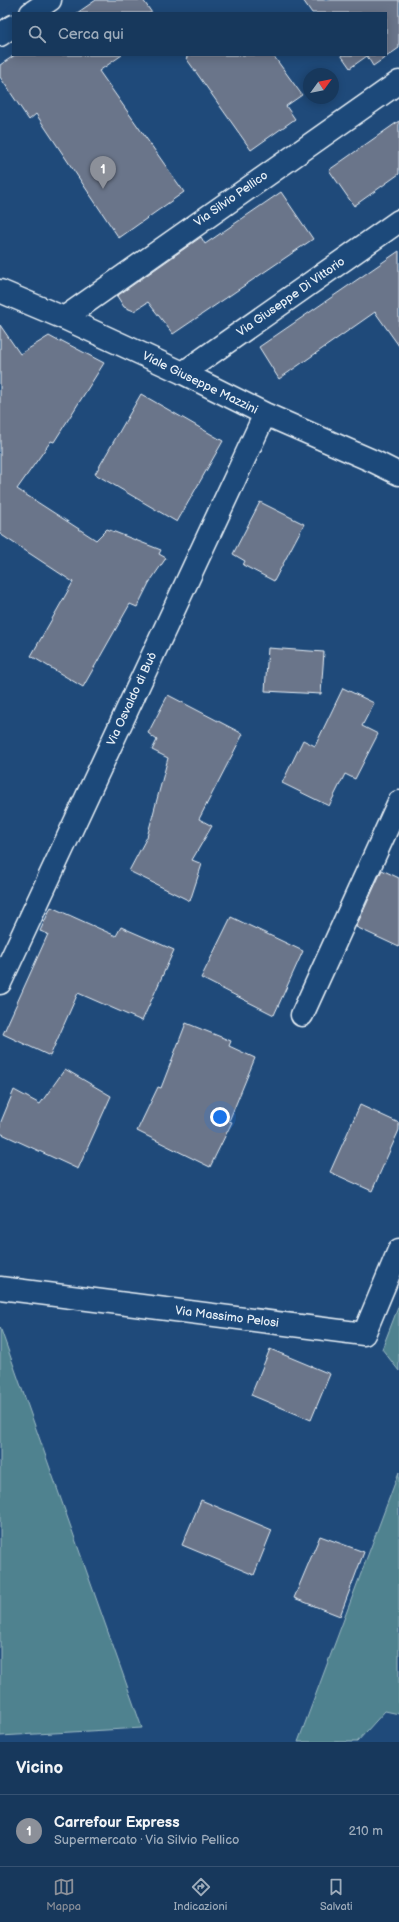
<!DOCTYPE html>
<html lang="it">
<meta charset="utf-8">
<style>
:root{--surface:#17385c;--page:#203f62;--text:#f1f3f6;--muted:#9eacbb;--line:#365272;--accent:#8c9099}
body{margin:0;font-family:"Balsamiq Sans",sans-serif;background:var(--page);color:var(--text)}
.compass{position:absolute;left:303px;top:68px;width:36px;height:36px;border-radius:50%;background:var(--surface);box-shadow:0 2px 10px #0003;rotate:57deg}
.you{position:absolute;left:220px;top:1117px;width:14px;height:14px;margin:-10px;border:3px solid #fff;border-radius:50%;background:#1a73e8;box-shadow:0 0 0 6px #1a73e833}
.badge{display:grid;place-items:center;width:26px;height:26px;border-radius:50%;background:var(--accent);color:#fff;font-size:13px;font-weight:700}
.pin{position:absolute;translate:-50% -33px;filter:drop-shadow(0 1px 2px #0008)}
.pin::after{content:'';position:absolute;top:21px;width:14px;height:12px;background:inherit;clip-path:polygon(0 0,100% 0,50% 100%)}
.list{margin:0;padding:0;list-style:none}
h2{display:flex;justify-content:space-between;align-items:center;height:52px;margin:0;padding:0 16px;font-size:17px}
h2 small{font-size:13px;font-weight:400;color:var(--muted)}
.list li{display:grid;grid-template-columns:26px 1fr auto;gap:12px;align-items:center;box-sizing:border-box;height:72px;padding:0 16px;border-top:1px solid var(--line)}
.list b{display:block;font-size:15px;white-space:nowrap}
.list p{margin:0;font-size:13px;white-space:nowrap;color:var(--muted)}
.list em{font-size:13px;font-style:normal;color:var(--muted)}
.icon{flex:none;width:22px;height:22px;fill:none;stroke:currentColor;stroke-width:2;stroke-linecap:round;stroke-linejoin:round}
.map{position:relative;flex:none;width:399px;height:1742px;overflow:hidden}
.search{position:absolute;background:var(--surface);box-shadow:0 2px 10px #0003;left:12px;right:12px;top:12px;height:44px;display:flex;align-items:center;gap:10px;box-sizing:border-box;padding:0 14px;border-radius:0px;color:var(--muted);font-size:15px}
.sheet{height:124px;background:var(--surface)}
nav{display:flex;justify-content:space-around;align-items:center;box-sizing:border-box;height:56px;border-top:1px solid var(--line);background:var(--surface);font-size:11px;color:var(--muted)}
nav a{display:grid;justify-items:center;gap:2px}
nav .on{color:var(--accent)}
.map>svg:first-child{display:block}
.green{fill:#4f828f;stroke:#9cbac4}
.building{fill:#6a748a;stroke:#e8f1f8}
.lines{fill:none;stroke-linecap:round;stroke-linejoin:round}
.minor-casing{stroke:#e8f1f8;stroke-width:25}
.minor{stroke:#1f4a7a;stroke-width:22}
.labels{text-anchor:middle;dominant-baseline:central;stroke-width:3;stroke-linejoin:round;paint-order:stroke}
.street-label{font-size:12px;fill:#e8f1f8;stroke:#1f4a7a}
</style>
<div class="map">
<svg width="399" height="1742" viewBox="0 0 399 1742">
<rect width="100%" height="100%" fill="#1f4a7a"/>
<filter id="ink" filterUnits="userSpaceOnUse"><feTurbulence type="fractalNoise" baseFrequency=".025" numOctaves="2"/><feDisplacementMap in="SourceGraphic" scale="8" xChannelSelector="R" yChannelSelector="G"/><feConvolveMatrix kernelMatrix="1 2 1 2 8 2 1 2 1" color-interpolation-filters="sRGB"/></filter>
<g filter="url(#ink)">
<!-- green -->
<path class="green" d="M 399,1305 L 399,1371 L 382,1349 Z
M 0,1327 L 142,1728 L 0,1736 Z
M 399,1472 L 399,1714 L 385,1711 L 357,1742 L 298,1742 Z"/>
<!-- building -->
<path class="building" d="M 96,0 L 143,0 L 152,13 L 77,13 Z
M 303,0 L 399,0 L 399,48 L 373,66 L 367,56 L 350,68 L 341,55 L 386,55 L 386,13 L 312,13 Z
M 15,55 L 122,55 L 99,71 L 184,192 L 119,238 L 36,114 L 29,120 L 0,77 L 0,65 Z
M 190,55 L 273,55 L 302,95 L 286,106 L 295,119 L 251,150 L 186,58 Z
M 399,121 L 399,174 L 354,206 L 329,170 Z
M 281,192 L 313,239 L 173,334 L 148,302 L 134,311 L 124,307 L 117,296 L 201,237 L 205,244 Z
M 399,251 L 399,346 L 375,312 L 279,379 L 259,347 Z
M 0,325 L 20,354 L 49,336 L 60,342 L 60,340 L 104,363 L 54,442 L 51,441 L 17,489 L 96,540 L 107,529 L 161,550 L 159,554 L 166,558 L 149,583 L 137,607 L 130,604 L 83,687 L 31,656 L 73,582 L 0,534 Z
M 141,394 L 223,441 L 177,522 L 95,474 Z
M 260,502 L 304,524 L 274,581 L 243,565 L 245,561 L 233,554 Z
M 268,648 L 324,652 L 321,694 L 265,691 Z
M 343,688 L 374,703 L 362,726 L 378,734 L 355,779 L 345,774 L 329,806 L 282,783 L 303,740 L 315,746 Z
M 168,695 L 243,734 L 199,819 L 212,826 L 192,860 L 202,864 L 190,901 L 129,871 L 147,837 L 168,758 L 152,750 L 157,740 L 148,733 Z
M 382,870 L 399,878 L 399,947 L 356,927 Z
M 51,907 L 116,936 L 121,927 L 174,950 L 142,1021 L 78,993 L 50,1056 L 3,1034 L 48,934 L 40,931 Z
M 231,917 L 303,951 L 274,1015 L 201,978 Z
M 186,1023 L 231,1041 L 229,1046 L 255,1058 L 229,1121 L 232,1122 L 210,1167 L 137,1131 L 158,1087 L 161,1088 Z
M 65,1069 L 111,1096 L 78,1169 L 0,1133 L 0,1124 L 14,1090 L 40,1104 Z
M 360,1105 L 399,1123 L 399,1130 L 372,1191 L 330,1172 Z
M 270,1349 L 330,1374 L 311,1420 L 251,1395 Z
M 201,1500 L 272,1530 L 254,1575 L 182,1545 Z
M 320,1536 L 364,1552 L 340,1616 L 294,1598 Z"/>
<g class="lines">
<defs>
<path id="minor" d="M 31,13 L 50,0
M 0,35 L 13,26
M 0,291 L 64,318 L 183,373 L 265,414 L 375,462 L 399,474
M 64,318 L 399,82
M 183,373 L 399,221
M 0,983 L 265,414
M 302,1015 L 399,802
M 0,1288 L 364,1334 L 399,1250"/>
</defs>
<!-- minor casing -->
<use href="#minor" class="minor-casing"/>
<!-- minor -->
<use href="#minor" class="minor"/>
</g>
</g>
<g class="labels">
<!-- street labels -->
<g class="street-label">
<text transform="translate(231 199) rotate(-35)">Via Silvio Pellico</text>
<text transform="translate(291 297) rotate(-35)">Via Giuseppe Di Vittorio</text>
<text transform="translate(200 383) rotate(26)">Viale Giuseppe Mazzini</text>
<text transform="translate(132 699) rotate(-65)">Via Osvaldo di Buò</text>
<text transform="translate(227 1317) rotate(7)">Via Massimo Pelosi</text>
</g>
</g>
</svg>
<svg class="compass" viewBox="-18 -18 36 36"><path d="M0-13l5 13h-10z" fill="#e53935"/><path d="M0 13l5-13h-10z" fill="#9eacbb"/></svg>
<div class="you"></div>
<div class="pin badge" style="left:103px;top:189px">1</div>
<div class="search"><svg class="icon" aria-label="search" viewBox="0 0 24 24"><circle cx="10" cy="10" r="6"/><path d="M15 15l6 6"/></svg>Cerca qui</div>
</div>
<section class="sheet">
<h2>Vicino<small></small></h2>
<ul class="list">
<li><span class="badge">1</span><div><b>Carrefour Express</b><p>Supermercato · Via Silvio Pellico</p></div><em>210 m</em></li>
</ul>
</section>
<nav>
<a class="on"><svg class="icon" aria-label="map" viewBox="0 0 24 24"><path d="M3 6l6-2 6 2 6-2v14l-6 2-6-2-6 2zM9 4v14M15 6v14"/></svg>Mappa</a>
<a><svg class="icon" aria-label="directions" viewBox="0 0 24 24"><path d="M12 3l9 9-9 9-9-9zM9 14v-3h6M13 9l2 2-2 2"/></svg>Indicazioni</a>
<a><svg class="icon" aria-label="saved" viewBox="0 0 24 24"><path d="M7 4h10v16l-5-4-5 4z"/></svg>Salvati</a>
</nav>
